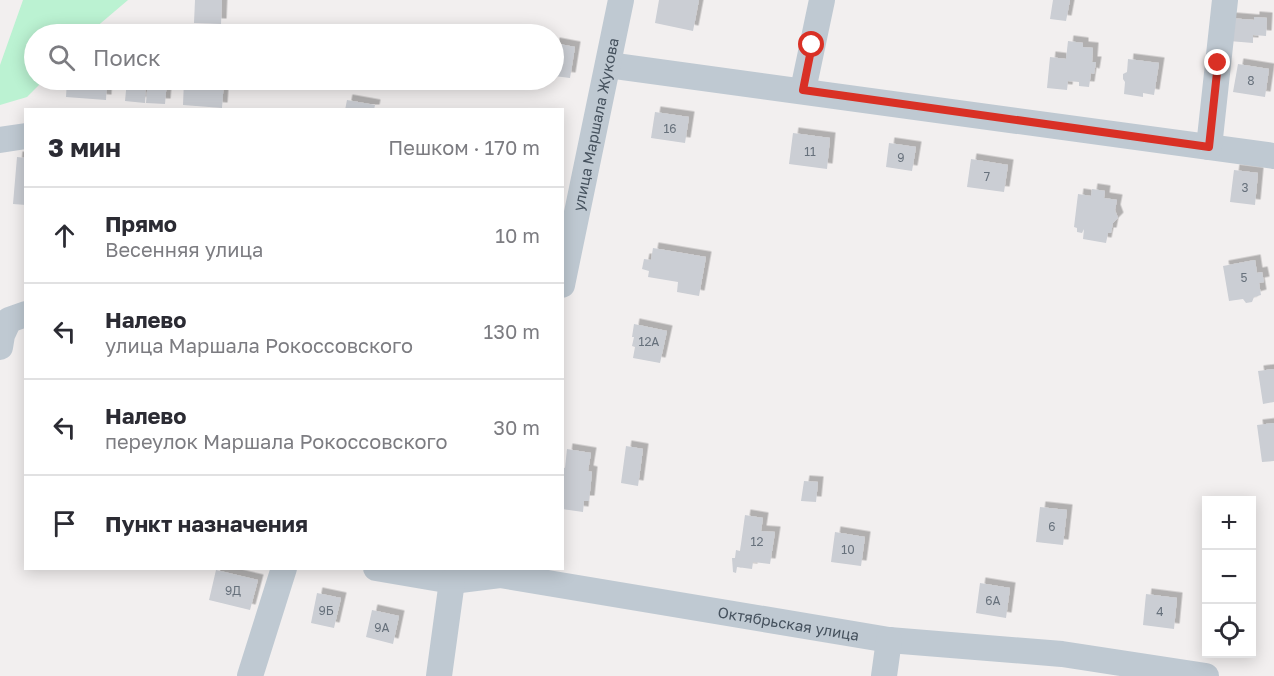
<!DOCTYPE html>
<html lang="ru">
<meta charset="utf-8">
<style>
:root{--surface:#fff;--page:#f7f7f7;--text:#2b2b33;--muted:#7c7c81;--line:#e1e1e2}
body{margin:0;font-family:"Golos Text",sans-serif;background:var(--page);color:var(--text)}
.controls{position:absolute;right:18px;bottom:18px;display:grid;overflow:hidden;border-radius:0px;box-shadow:0 3px 15px #0003}
.controls button{width:54px;height:54px;display:grid;place-items:center;padding:0;border:0;border-bottom:2px solid var(--line);background:var(--surface);color:var(--text);font:30px sans-serif}
.stop{position:absolute;width:18px;height:18px;margin:-14px;border:4px solid #d93025;border-radius:50%;background:#fff}
.stop.end{background:#d93025;border-color:#fff;box-shadow:0 2px 6px #0008}
.list{margin:0;padding:0;list-style:none}
h2{display:flex;justify-content:space-between;align-items:center;height:78px;margin:0;padding:0 24px;font-size:26px}
h2 small{font-size:20px;font-weight:400;color:var(--muted)}
.list li{display:grid;grid-template-columns:39px 1fr auto;gap:18px;align-items:center;box-sizing:border-box;height:96px;padding:0 24px;border-top:2px solid var(--line)}
.list b{display:block;font-size:22px;white-space:nowrap}
.list p{margin:0;font-size:20px;white-space:nowrap;color:var(--muted)}
.list em{font-size:20px;font-style:normal;color:var(--muted)}
.icon{flex:none;width:33px;height:33px;fill:none;stroke:currentColor;stroke-width:2;stroke-linecap:round;stroke-linejoin:round}
.map{position:relative;flex:none;width:1274px;height:676px;overflow:hidden}
.search{position:absolute;background:var(--surface);box-shadow:0 3px 15px #0003;left:24px;top:24px;width:540px;height:66px;display:flex;align-items:center;gap:15px;box-sizing:border-box;padding:0 21px;border-radius:33px;color:var(--muted);font-size:22px}
.panel{position:absolute;background:var(--surface);box-shadow:0 3px 15px #0003;left:24px;top:108px;width:540px;height:462px;border-radius:0px}
.map>svg:first-child{display:block}
.green{fill:#bbf2d2}
.building{fill:#cbced4;filter:url(#shadow)}
.lines{fill:none;stroke-linecap:round;stroke-linejoin:round}
.minor{stroke:#bfc9d2;stroke-width:26}
.route{stroke:#d93025;stroke-width:8}
.labels{text-anchor:middle;dominant-baseline:central;stroke-width:6;stroke-linejoin:round;paint-order:stroke}
.number-label{font-size:12px;fill:#67717c}
.street-label{font-size:15px;fill:#46525e;stroke:#fff}
</style>
<div class="map">
<svg width="1274" height="676" viewBox="0 0 1274 676">
<defs>
<filter id="shadow"><feDropShadow dx="5.5" dy="-5.5" stdDeviation="0" flood-color="#0004"/></filter>
</defs>
<rect width="100%" height="100%" fill="#f2efef"/>
<!-- green -->
<path class="green" d="M 23,0 L 128,0 L 88,34 L 34,34 L 34,80 L 44,80 L 27,97 L 0,105 L 0,65 Z"/>
<!-- building -->
<path class="building" d="M 195,0 L 222,0 L 221,24 L 194,23 Z
M 659,0 L 699,0 L 693,31 L 655,23 Z
M 1053,0 L 1070,0 L 1066,21 L 1050,19 Z
M 1254,17 L 1267,18 L 1266,36 L 1253,35 L 1253,43 L 1229,41 L 1230,18 L 1254,20 Z
M 1068,41 L 1083,43 L 1083,47 L 1093,48 L 1092,62 L 1096,62 L 1094,74 L 1091,73 L 1089,87 L 1079,86 L 1079,82 L 1068,81 L 1067,90 L 1047,88 L 1050,57 L 1066,59 Z
M 554,43 L 575,47 L 570,78 L 554,76 Z
M 1128,59 L 1159,63 L 1154,95 L 1143,93 L 1143,97 L 1124,94 L 1125,82 L 1123,79 L 1123,74 L 1127,72 Z
M 1238,64 L 1269,69 L 1265,97 L 1233,92 Z
M 67,80 L 107,80 L 106,100 L 66,97 Z
M 127,80 L 146,80 L 145,103 L 125,101 Z
M 148,80 L 167,80 L 165,104 L 146,103 Z
M 184,80 L 224,80 L 222,108 L 183,105 Z
M 347,100 L 375,105 L 374,110 L 345,110 Z
M 655,112 L 689,117 L 685,143 L 651,138 Z
M 793,133 L 830,138 L 827,169 L 789,164 Z
M 889,143 L 916,147 L 912,171 L 886,167 Z
M 17,157 L 26,158 L 26,205 L 13,204 Z
M 971,159 L 1008,165 L 1004,192 L 967,187 Z
M 1234,170 L 1258,173 L 1255,205 L 1230,202 Z
M 1092,189 L 1105,191 L 1104,198 L 1117,200 L 1115,210 L 1118,218 L 1113,223 L 1111,233 L 1108,233 L 1106,243 L 1083,239 L 1084,229 L 1082,233 L 1077,232 L 1077,228 L 1074,227 L 1078,194 L 1091,196 Z
M 653,248 L 706,257 L 699,296 L 677,292 L 678,282 L 648,277 L 649,271 L 642,269 L 644,259 L 651,260 Z
M 1255,260 L 1257,273 L 1262,272 L 1264,282 L 1259,283 L 1261,295 L 1254,297 L 1252,302 L 1246,303 L 1243,299 L 1229,301 L 1223,266 Z
M 634,324 L 667,331 L 660,363 L 633,358 L 635,347 L 632,346 L 634,337 L 632,337 Z
M 1274,369 L 1274,402 L 1263,404 L 1258,371 Z
M 1274,423 L 1274,461 L 1262,462 L 1257,425 Z
M 626,446 L 643,449 L 638,486 L 621,483 Z
M 567,449 L 591,453 L 588,471 L 592,472 L 589,501 L 584,501 L 583,512 L 562,509 L 562,467 L 565,468 Z
M 804,481 L 818,482 L 816,502 L 801,501 Z
M 1040,507 L 1067,510 L 1063,545 L 1036,542 Z
M 745,515 L 763,518 L 761,531 L 775,532 L 770,564 L 753,562 L 752,569 L 737,567 L 736,573 L 733,572 L 732,558 L 735,558 L 736,550 L 740,551 Z
M 835,532 L 865,537 L 861,566 L 831,562 Z
M 216,570 L 258,580 L 250,610 L 209,600 Z
M 980,583 L 1010,588 L 1006,618 L 976,613 Z
M 317,593 L 341,598 L 334,628 L 311,623 Z
M 1146,594 L 1177,598 L 1174,629 L 1143,625 Z
M 372,610 L 399,616 L 393,644 L 366,637 Z"/>
<g class="lines">
<!-- minor -->
<g class="minor">
<path d="M 608,65 L 1274,156"/>
<path d="M 803,90 L 822,0"/>
<path d="M 0,140 L 26,136"/>
<path d="M 1209,147 L 1225,0"/>
<path id="s1" d="M 562,285 L 621,0"/>
<path d="M 0,347 L 2,335 L 9,320 L 26,314"/>
<path id="s2" d="M 376,568 L 452,581 L 500,575 L 889,640 L 1062,654 L 1206,676"/>
<path d="M 250,676 L 284,568"/>
<path d="M 439,676 L 452,581"/>
<path d="M 884,676 L 889,640"/>
</g>
</g>
<g class="lines">
<!-- route -->
<path class="route" d="M 812,45 L 803,90 L 1209,147 L 1218,63"/>
</g>
<g class="labels">
<!-- number labels -->
<g class="number-label">
<text x="1251" y="80">8</text>
<text x="670" y="128">16</text>
<text x="810" y="151">11</text>
<text x="901" y="157">9</text>
<text x="987" y="176">7</text>
<text x="1245" y="187">3</text>
<text x="1244" y="277">5</text>
<text x="649" y="341">12А</text>
<text x="1052" y="526">6</text>
<text x="757" y="541">12</text>
<text x="848" y="549">10</text>
<text x="233" y="590">9Д</text>
<text x="993" y="600">6А</text>
<text x="326" y="610">9Б</text>
<text x="1160" y="611">4</text>
<text x="382" y="627">9А</text>
</g>
<!-- street labels -->
<g class="street-label">
<text stroke="none"><textPath href="#s1" startOffset="164">улица Маршала Жукова</textPath></text>
<text stroke="none"><textPath href="#s2" startOffset="418">Октябрьская улица</textPath></text>
</g>
</g>
</svg>
<div class="controls">
<button>+</button>
<button>−</button>
<button><svg class="icon" aria-label="locate" viewBox="0 0 24 24"><circle cx="12" cy="12" r="6"/><path d="M12 2v4M12 18v4M2 12h4M18 12h4"/></svg></button>
</div>
<div class="stop" style="left:812px;top:45px"></div>
<div class="stop end" style="left:1218px;top:63px"></div>
<div class="search"><svg class="icon" aria-label="search" viewBox="0 0 24 24"><circle cx="10" cy="10" r="6"/><path d="M15 15l6 6"/></svg>Поиск</div>
<section class="panel">
<h2>3 мин<small>Пешком · 170 m</small></h2>
<ul class="list">
<li><svg class="icon" aria-label="ahead" viewBox="0 0 24 24"><path d="M12 20V5M6 11l6-6 6 6"/></svg><div><b>Прямо</b><p>Весенняя улица</p></div><em>10 m</em></li>
<li><svg class="icon" aria-label="left" viewBox="0 0 24 24"><path d="M17 20v-9H6M10 6l-5 5 5 5"/></svg><div><b>Налево</b><p>улица Маршала Рокоссовского</p></div><em>130 m</em></li>
<li><svg class="icon" aria-label="left" viewBox="0 0 24 24"><path d="M17 20v-9H6M10 6l-5 5 5 5"/></svg><div><b>Налево</b><p>переулок Маршала Рокоссовского</p></div><em>30 m</em></li>
<li><svg class="icon" aria-label="arrive" viewBox="0 0 24 24"><path d="M6 21V4h12l-3 4 3 4H6"/></svg><div><b>Пункт назначения</b></div></li>
</ul>
</section>
</div>
